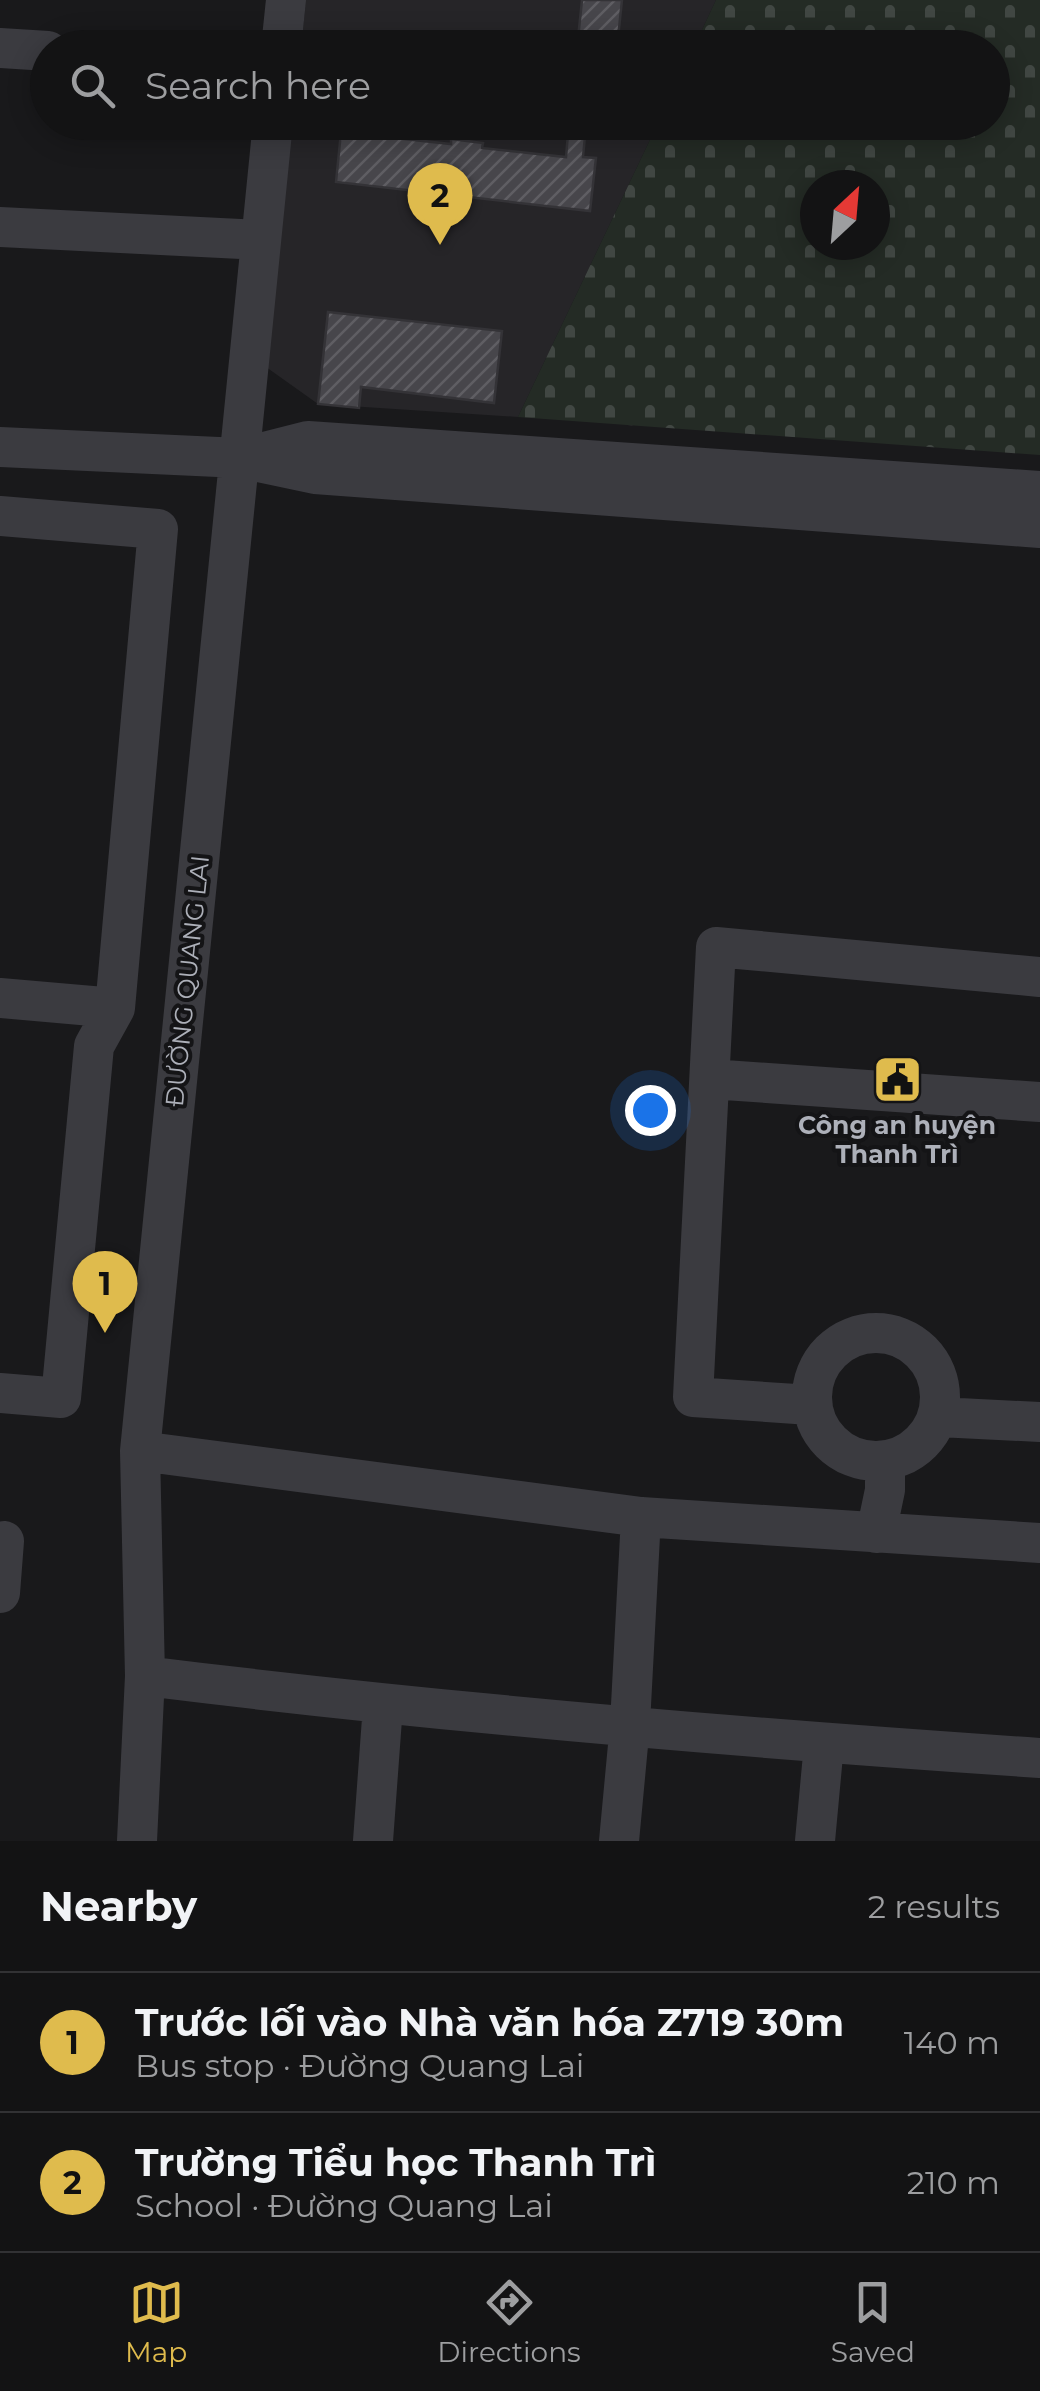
<!DOCTYPE html>
<meta charset="utf-8">
<style>
:root{--surface:#131314;--page:#202022;--text:#f1f3f6;--muted:#9d9ea0;--line:#323234;--accent:#dfbb4d}
body{margin:0;font-family:Montserrat,sans-serif;background:var(--page);color:var(--text)}
.compass{position:absolute;left:800px;top:170px;width:90px;height:90px;border-radius:50%;background:var(--surface);box-shadow:0 5px 25px #0003;rotate:26deg}
.you{position:absolute;left:650px;top:1110px;width:35px;height:35px;margin:-25px;border:8px solid #fff;border-radius:50%;background:#1a73e8;box-shadow:0 0 0 15px #1a73e833}
.badge{display:grid;place-items:center;width:65px;height:65px;border-radius:50%;background:var(--accent);color:#111;font-size:32px;font-weight:700}
.pin{position:absolute;translate:-50% -82px;filter:drop-shadow(0 2px 5px #0008)}
.pin::after{content:'';position:absolute;top:52px;width:35px;height:30px;background:inherit;clip-path:polygon(0 0,100% 0,50% 100%)}
.list{margin:0;padding:0;list-style:none}
h2{display:flex;justify-content:space-between;align-items:center;height:130px;margin:0;padding:0 40px;font-size:42px}
h2 small{font-size:32px;font-weight:400;color:var(--muted)}
.list li{display:grid;grid-template-columns:65px 1fr auto;gap:30px;align-items:center;box-sizing:border-box;height:140px;padding:0 40px;border-top:2px solid var(--line)}
.list b{display:block;font-size:38px;white-space:nowrap}
.list p{margin:0;font-size:32px;white-space:nowrap;color:var(--muted)}
.list em{font-size:32px;font-style:normal;color:var(--muted)}
.icon{flex:none;width:55px;height:55px;fill:none;stroke:currentColor;stroke-width:2;stroke-linecap:round;stroke-linejoin:round}
.map{position:relative;flex:none;width:1040px;height:1841px;overflow:hidden}
.search{position:absolute;background:var(--surface);box-shadow:0 5px 25px #0003;left:30px;right:30px;top:30px;height:110px;display:flex;align-items:center;gap:25px;box-sizing:border-box;padding:0 35px;border-radius:55px;color:var(--muted);font-size:38px}
.sheet{height:410px;background:var(--surface)}
nav{display:flex;justify-content:space-around;align-items:center;box-sizing:border-box;height:140px;border-top:2px solid var(--line);background:var(--surface);font-size:28px;color:var(--muted)}
nav a{display:grid;justify-items:center;gap:5px}
nav .on{color:var(--accent)}
.map>svg:first-child{display:block}
.built{fill:#262528}
.cemetery{fill:url(#cemetery-stones);fill-rule:evenodd}
.building{fill:url(#building-hatch);stroke:#343337;stroke-width:2.5}
.lines{fill:none;stroke-linecap:round;stroke-linejoin:round}
.minor{stroke:#3b3b40;stroke-width:40}
.labels{text-anchor:middle;dominant-baseline:central;stroke-width:8;stroke-linejoin:round;paint-order:stroke}
.street-label{font-size:25px;fill:#adb0b9;stroke:#141416}
.poi-label{font-size:25px;font-weight:bold;fill:#adb0b9;stroke:#141416}
</style>
<div class="map">
<svg width="1040" height="1841" viewBox="0 0 1040 1841">
<defs>
<pattern id="cemetery-stones" width="16" height="16" patternUnits="userSpaceOnUse" patternTransform="scale(2.5)"><rect width="16" height="16" fill="#242b25"/><path d="M2 7V4a2 2 0 0 1 4 0v3zM10 15v-3a2 2 0 0 1 4 0v3z" fill="#414743"/></pattern>
<pattern id="building-hatch" width="6" height="6" patternUnits="userSpaceOnUse" patternTransform="scale(2.5)"><rect width="6" height="6" fill="#47464b"/><path d="M-1 1l2-2M0 6l6-6M5 7l2-2" fill="none" stroke="#5f5e63"/></pattern>
</defs>
<rect width="100%" height="100%" fill="#19191b"/>
<!-- built -->
<path class="built" d="M 306,0 L 716,0 L 694,47 L 301,48 Z
M 292,123 L 658,123 L 518,417 L 318,404 L 266,367 Z"/>
<!-- cemetery -->
<path class="cemetery" d="M 716,0 L 1040,0 L 1040,455 L 518,417 L 658,123 L 992,122 L 992,48 L 694,47 ZM 815,185 L 875,185 L 875,245 L 815,245 Z"/>
<!-- building -->
<path class="building" d="M 582,0 L 622,0 L 617,48 L 577,48 Z
M 569,122 L 609,122 L 608,128 L 586,126 L 583,157 L 596,158 L 590,211 L 336,182 L 341,132 L 451,144 L 451,139 L 483,143 L 482,148 L 566,157 Z
M 328,312 L 502,331 L 494,403 L 361,387 L 359,408 L 318,404 Z"/>
<g class="lines">
<!-- minor -->
<path class="minor" d="M 0,48 L 48,51
M 281,48 L 286,0
M 0,227 L 261,240
M 0,447 L 240,458 L 315,474 L 1040,528
M 248,456 L 308,441 L 1040,491
M 0,516 L 158,529 L 115,1008
M 0,998 L 115,1008 L 94,1046 L 61,1398 L 0,1393
M 710,1079 L 1040,1102
M812 1397a64 64 0 1 1 128 0a64 64 0 1 1-128 0Z
M 811,1405 L 693,1397 L 716,947 L 1040,977
M 939,1417 L 1040,1422
M 140,1451 L 641,1517 L 1040,1543
M 876,1533 L 885,1490 L 885,1462
M 0,1593 L 4,1541
M 145,1676 C 442,1713 741,1738 1040,1758
M 137,1841 L 145,1676 L 140,1451 L 273,122
M 373,1841 L 383,1705
M 619,1841 L 630,1724 L 641,1517
M 815,1841 L 824,1744"/>
</g>
<!-- icons -->
<defs>
<symbol id="civic-square" viewBox="-11 -11 22 22"><rect x="-9" y="-9" width="18" height="18" rx="4" fill="#dfbb4d" stroke="#141416"/><path d="M-.6-6.5H3V-4.5H.6V-3L4-1V1h2V6H-6V1h2V-1L-.6-3ZM-1.2 2.5V6h2.4V2.5Z" fill="#111"/></symbol>
</defs>
<g fill-rule="evenodd">
<use href="#civic-square" x="870" y="1052" width="55" height="55"/>
</g>
<g class="labels">
<!-- street labels -->
<g class="street-label">
<text transform="translate(187 981) rotate(-84)">ĐƯỜNG QUANG LAI</text>
</g>
<!-- poi labels -->
<g class="poi-label">
<text x="897" y="1125">Công an huyện<tspan x="897" dy="29">Thanh Trì</tspan></text>
</g>
</g>
</svg>
<svg class="compass" viewBox="-18 -18 36 36"><path d="M0-13l5 13h-10z" fill="#e53935"/><path d="M0 13l5-13h-10z" fill="#9d9ea0"/></svg>
<div class="you"></div>
<div class="pin badge" style="left:105px;top:1333px">1</div>
<div class="pin badge" style="left:440px;top:245px">2</div>
<div class="search"><svg class="icon" aria-label="search" viewBox="0 0 24 24"><circle cx="10" cy="10" r="6"/><path d="M15 15l6 6"/></svg>Search here</div>
</div>
<section class="sheet">
<h2>Nearby<small>2 results</small></h2>
<ul class="list">
<li><span class="badge">1</span><div><b>Trước lối vào Nhà văn hóa Z719 30m</b><p>Bus stop · Đường Quang Lai</p></div><em>140 m</em></li>
<li><span class="badge">2</span><div><b>Trường Tiểu học Thanh Trì</b><p>School · Đường Quang Lai</p></div><em>210 m</em></li>
</ul>
</section>
<nav>
<a class="on"><svg class="icon" aria-label="map" viewBox="0 0 24 24"><path d="M3 6l6-2 6 2 6-2v14l-6 2-6-2-6 2zM9 4v14M15 6v14"/></svg>Map</a>
<a><svg class="icon" aria-label="directions" viewBox="0 0 24 24"><path d="M12 3l9 9-9 9-9-9zM9 14v-3h6M13 9l2 2-2 2"/></svg>Directions</a>
<a><svg class="icon" aria-label="saved" viewBox="0 0 24 24"><path d="M7 4h10v16l-5-4-5 4z"/></svg>Saved</a>
</nav>
